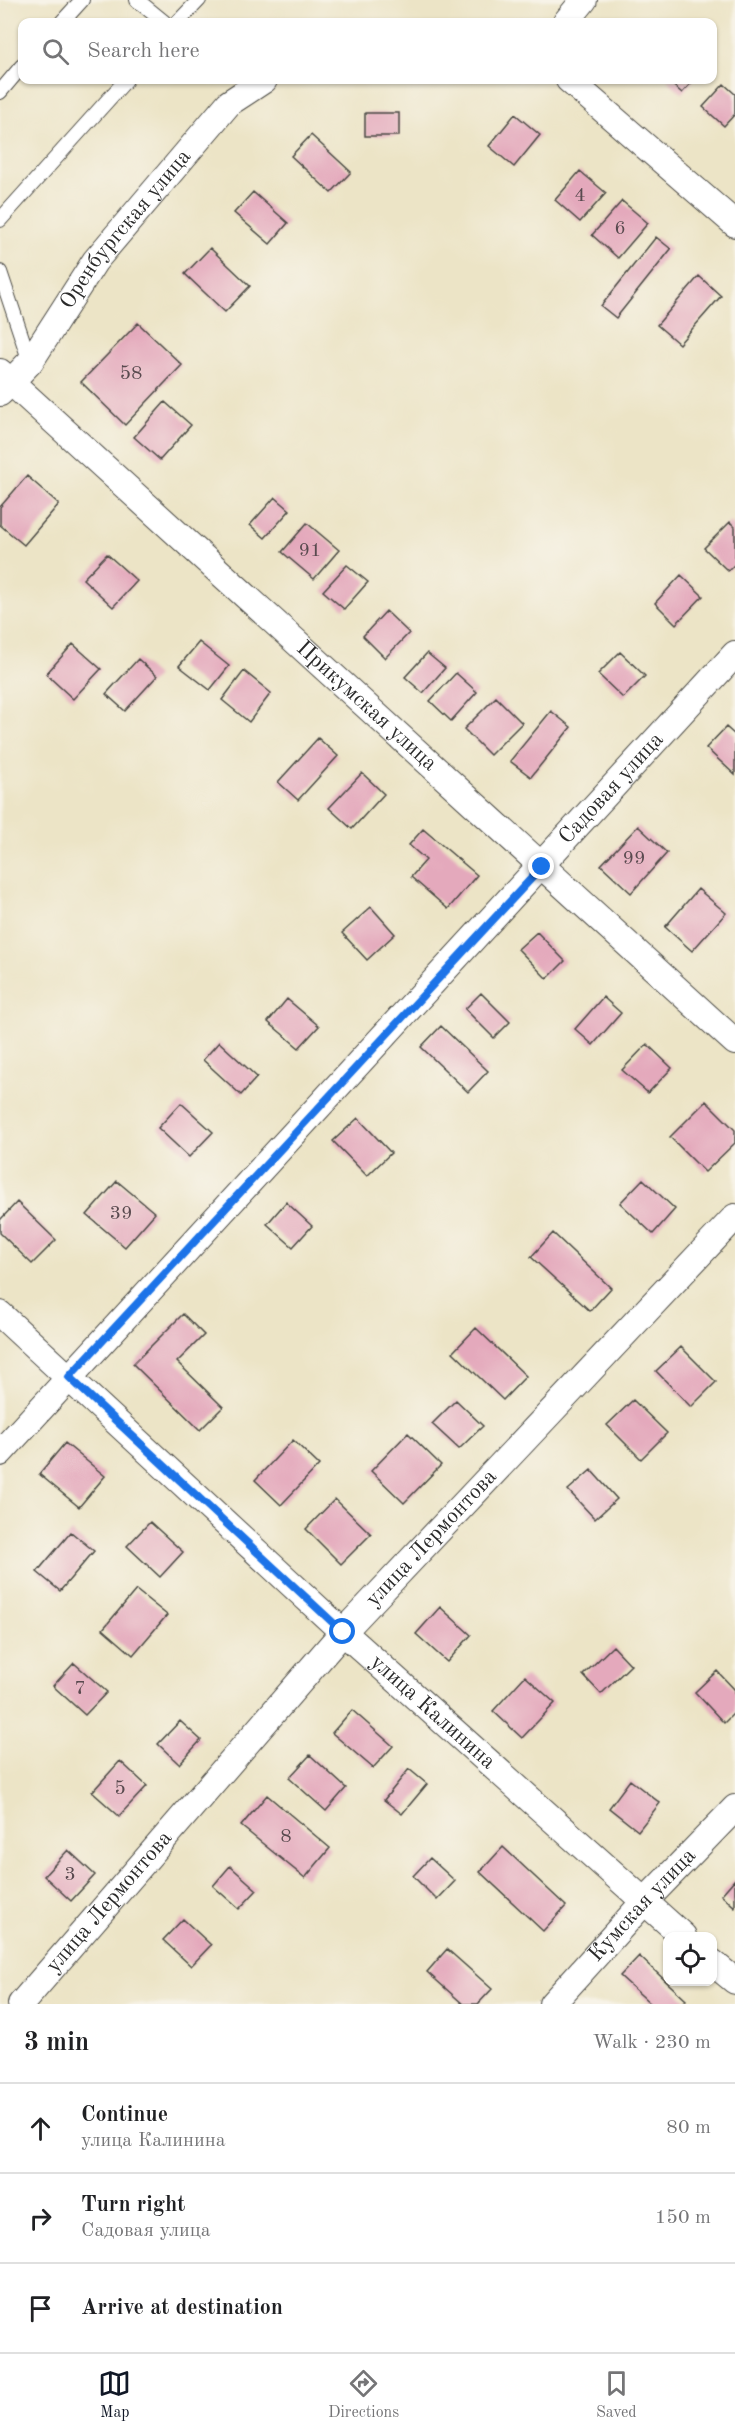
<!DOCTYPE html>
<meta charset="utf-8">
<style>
:root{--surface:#fff;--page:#f2f2f2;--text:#202124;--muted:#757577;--line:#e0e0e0;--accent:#111827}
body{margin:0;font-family:"Old Standard TT",serif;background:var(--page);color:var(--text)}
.controls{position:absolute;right:18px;bottom:18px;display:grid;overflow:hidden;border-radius:12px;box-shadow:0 2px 4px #0004}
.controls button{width:54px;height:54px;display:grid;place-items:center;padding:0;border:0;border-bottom:2px solid var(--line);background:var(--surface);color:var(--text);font:30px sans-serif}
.stop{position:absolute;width:18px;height:18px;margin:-14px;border:4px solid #1a73e8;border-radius:50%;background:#fff}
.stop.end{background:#1a73e8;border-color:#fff;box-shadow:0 2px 6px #0008}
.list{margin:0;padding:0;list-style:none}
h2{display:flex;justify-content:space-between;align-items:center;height:78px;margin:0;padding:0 24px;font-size:26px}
h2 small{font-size:20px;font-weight:400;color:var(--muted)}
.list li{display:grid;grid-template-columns:39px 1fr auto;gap:18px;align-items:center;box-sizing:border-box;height:90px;padding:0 24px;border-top:2px solid var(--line)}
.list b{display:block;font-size:22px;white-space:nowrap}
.list p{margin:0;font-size:20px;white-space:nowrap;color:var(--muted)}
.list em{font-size:20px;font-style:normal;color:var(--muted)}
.icon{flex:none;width:33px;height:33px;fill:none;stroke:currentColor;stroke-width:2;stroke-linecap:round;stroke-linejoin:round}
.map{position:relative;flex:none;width:735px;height:2004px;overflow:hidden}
.search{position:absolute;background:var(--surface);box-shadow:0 2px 4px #0004;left:18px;right:18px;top:18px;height:66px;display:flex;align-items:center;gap:15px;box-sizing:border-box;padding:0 21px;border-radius:12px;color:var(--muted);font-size:22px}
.sheet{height:348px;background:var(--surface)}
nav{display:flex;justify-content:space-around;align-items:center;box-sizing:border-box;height:84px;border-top:2px solid var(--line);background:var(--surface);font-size:16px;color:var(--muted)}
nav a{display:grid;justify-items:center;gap:3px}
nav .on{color:var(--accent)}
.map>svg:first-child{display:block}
.building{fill:#e4a9bc}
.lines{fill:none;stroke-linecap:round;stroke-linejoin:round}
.lane-casing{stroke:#484742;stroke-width:16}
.street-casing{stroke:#484742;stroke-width:28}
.lane{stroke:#fff;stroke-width:14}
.street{stroke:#fff;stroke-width:26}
.route{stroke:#1a73e8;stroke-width:8}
.labels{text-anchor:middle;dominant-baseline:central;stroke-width:5;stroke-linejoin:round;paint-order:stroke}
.number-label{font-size:20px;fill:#594a4f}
.street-label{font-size:22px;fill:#2b2b2b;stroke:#f7f3e8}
</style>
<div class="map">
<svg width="735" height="2004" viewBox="0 0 735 2004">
<rect width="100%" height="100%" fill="#f7f3e8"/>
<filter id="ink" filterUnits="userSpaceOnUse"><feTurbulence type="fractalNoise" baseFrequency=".0167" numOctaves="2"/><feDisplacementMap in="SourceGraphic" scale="12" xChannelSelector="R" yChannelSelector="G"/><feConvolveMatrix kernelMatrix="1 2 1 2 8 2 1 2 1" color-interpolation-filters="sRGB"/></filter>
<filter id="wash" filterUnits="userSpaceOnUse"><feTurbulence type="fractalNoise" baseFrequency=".008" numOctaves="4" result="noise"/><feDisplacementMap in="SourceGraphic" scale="24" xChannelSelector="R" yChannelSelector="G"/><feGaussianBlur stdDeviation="1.35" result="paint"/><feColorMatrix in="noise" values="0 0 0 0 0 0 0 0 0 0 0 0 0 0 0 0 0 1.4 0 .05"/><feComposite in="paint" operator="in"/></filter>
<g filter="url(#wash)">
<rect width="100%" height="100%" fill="#ece4c6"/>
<g id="blocks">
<!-- building -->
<path class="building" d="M 667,80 L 694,80 L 682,93 Z
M 724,84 L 735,94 L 735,114 L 724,126 L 703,107 Z
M 365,113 L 399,113 L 399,136 L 365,136 Z
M 515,114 L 540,135 L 514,167 L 489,146 Z
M 311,135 L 351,172 L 331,193 L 291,156 Z
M 580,171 L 606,193 L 580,222 L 555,200 Z
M 253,192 L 288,223 L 270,244 L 234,213 Z
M 622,201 L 648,223 L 618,258 L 592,235 Z
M 656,237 L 671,249 L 616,318 L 601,306 Z
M 210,248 L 250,286 L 225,312 L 185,274 Z
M 699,276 L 721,296 L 679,344 L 657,325 Z
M 138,323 L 182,365 L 125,425 L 81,382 Z
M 165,402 L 191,425 L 160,460 L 134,437 Z
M 27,476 L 59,504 L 24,545 L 0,525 L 0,507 Z
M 275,497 L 290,510 L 265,538 L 250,525 Z
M 730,522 L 735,527 L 735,564 L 728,571 L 704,548 Z
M 307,523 L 339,550 L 314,579 L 282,552 Z
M 107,554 L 137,581 L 113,607 L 83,579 Z
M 347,565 L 368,582 L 344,609 L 323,591 Z
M 681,575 L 703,596 L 676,624 L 655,603 Z
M 386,611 L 409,633 L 385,658 L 363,636 Z
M 199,642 L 229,666 L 210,690 L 179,666 Z
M 73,644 L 101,669 L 73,699 L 46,674 Z
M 620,652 L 645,676 L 623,698 L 598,674 Z
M 427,653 L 445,668 L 423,693 L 405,677 Z
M 138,659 L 157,676 L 125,711 L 106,694 Z
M 244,671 L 271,693 L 249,722 L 222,700 Z
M 456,673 L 477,692 L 451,721 L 430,701 Z
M 496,697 L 522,723 L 490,755 L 464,729 Z
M 551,711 L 571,727 L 531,777 L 510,761 Z
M 726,727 L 735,735 L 735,775 L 706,748 Z
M 318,738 L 338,756 L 298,800 L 278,782 Z
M 362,773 L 384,794 L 352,829 L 329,808 Z
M 638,826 L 667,853 L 631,893 L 601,865 Z
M 423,829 L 477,875 L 448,909 L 411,877 L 426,860 L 409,845 Z
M 698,889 L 726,913 L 692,951 L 665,927 Z
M 371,907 L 395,934 L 367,960 L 342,933 Z
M 537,932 L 565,961 L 547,979 L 518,949 Z
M 481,993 L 510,1022 L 494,1038 L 465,1009 Z
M 603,997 L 621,1013 L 593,1045 L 575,1029 Z
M 287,999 L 319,1026 L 299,1048 L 268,1022 Z
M 441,1026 L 488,1071 L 468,1092 L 421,1047 Z
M 219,1042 L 257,1077 L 241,1095 L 203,1060 Z
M 647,1044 L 672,1068 L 648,1093 L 622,1070 Z
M 706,1101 L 735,1130 L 735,1143 L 705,1172 L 670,1137 Z
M 181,1103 L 213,1132 L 189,1157 L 158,1128 Z
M 358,1118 L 391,1153 L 367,1176 L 333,1141 Z
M 643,1179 L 675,1209 L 653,1234 L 620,1203 Z
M 117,1181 L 155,1213 L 125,1247 L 87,1215 Z
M 17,1202 L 56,1240 L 32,1264 L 0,1233 L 0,1220 Z
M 286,1202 L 312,1226 L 293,1247 L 267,1224 Z
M 553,1233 L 611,1288 L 590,1311 L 531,1257 Z
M 183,1314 L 204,1335 L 177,1362 L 223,1407 L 200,1430 L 133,1364 Z
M 476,1328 L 526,1376 L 503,1400 L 453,1352 Z
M 681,1347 L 716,1382 L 691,1407 L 656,1371 Z
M 456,1400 L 483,1426 L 459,1449 L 432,1424 Z
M 633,1400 L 667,1433 L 641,1459 L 607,1425 Z
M 408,1433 L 441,1465 L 404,1503 L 371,1471 Z
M 293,1440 L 319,1465 L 281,1505 L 255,1480 Z
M 65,1443 L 105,1476 L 79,1507 L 39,1474 Z
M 591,1470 L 617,1499 L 595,1519 L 568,1490 Z
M 335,1499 L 371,1534 L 341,1564 L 306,1529 Z
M 150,1522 L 183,1552 L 160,1577 L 127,1546 Z
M 71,1532 L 94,1551 L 60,1591 L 37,1572 Z
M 136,1590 L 167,1615 L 133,1655 L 103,1629 Z
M 440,1607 L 471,1635 L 447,1662 L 416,1634 Z
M 613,1646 L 631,1665 L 601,1694 L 583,1675 Z
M 74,1663 L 107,1692 L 85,1715 L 53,1686 Z
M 717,1671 L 735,1690 L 735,1712 L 724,1723 L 695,1692 Z
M 525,1676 L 555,1703 L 522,1738 L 493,1711 Z
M 352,1710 L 393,1746 L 373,1768 L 332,1733 Z
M 180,1721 L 201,1740 L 179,1764 L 158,1744 Z
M 310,1755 L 346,1788 L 326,1811 L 289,1778 Z
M 120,1761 L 147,1786 L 119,1816 L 92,1792 Z
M 409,1769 L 427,1784 L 402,1814 L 384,1800 Z
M 630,1780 L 660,1803 L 638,1831 L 609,1808 Z
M 267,1795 L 330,1848 L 305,1878 L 241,1826 Z
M 503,1847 L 566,1906 L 543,1931 L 480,1872 Z
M 68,1850 L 95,1875 L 71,1901 L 44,1876 Z
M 430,1858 L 455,1881 L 437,1900 L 413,1876 Z
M 230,1866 L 257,1890 L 239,1909 L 213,1886 Z
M 735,1879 L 735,1907 L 721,1895 Z
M 183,1919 L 211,1945 L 191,1966 L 163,1940 Z
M 447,1949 L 492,1989 L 478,2004 L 463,2004 L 427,1972 Z
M 639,1956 L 686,2000 L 682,2004 L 651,2004 L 620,1976 Z"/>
</g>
</g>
<g filter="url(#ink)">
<use href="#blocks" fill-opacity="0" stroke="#484742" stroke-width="1.5"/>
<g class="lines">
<defs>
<path id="lane" d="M 137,0 L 164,22
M 62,22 L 82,0
M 178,22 L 199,0
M 0,92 L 22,66
M 0,220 L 126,80
M 0,272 L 30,362"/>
<g id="street">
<path d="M 566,22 L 584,0"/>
<path d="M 569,80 L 735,224"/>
<path id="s1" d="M 0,372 L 735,1042"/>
<path id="s2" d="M 0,393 L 30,362 L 95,261 L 229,103 L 264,80"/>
<path id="s3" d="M 0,1314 L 343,1632 L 683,1936"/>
<path id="s4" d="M 0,1453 L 735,654"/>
<path d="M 712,1962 L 735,1981"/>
<path id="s5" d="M 21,2004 L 343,1632 L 735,1217"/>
<path id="s6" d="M 552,2004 L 644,1902 L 735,1808"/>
</g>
</defs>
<!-- lane casing -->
<use href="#lane" class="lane-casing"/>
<!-- street casing -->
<use href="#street" class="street-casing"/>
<!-- lane -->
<use href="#lane" class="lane"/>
<!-- street -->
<use href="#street" class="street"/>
</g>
</g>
<g class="lines" filter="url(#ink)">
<!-- route -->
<path class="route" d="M 343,1632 L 69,1377 L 542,867"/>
</g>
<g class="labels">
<!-- number labels -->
<g class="number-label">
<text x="580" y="196">4</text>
<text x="620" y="229">6</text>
<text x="131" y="374">58</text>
<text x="310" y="551">91</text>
<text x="634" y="859">99</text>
<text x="121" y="1214">39</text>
<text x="80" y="1689">7</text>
<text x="120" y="1789">5</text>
<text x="286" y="1837">8</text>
<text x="70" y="1875">3</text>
</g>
<!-- street labels -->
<g class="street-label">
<text stroke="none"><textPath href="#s2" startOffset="207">Оренбургская улица</textPath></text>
<text stroke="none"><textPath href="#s1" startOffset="496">Прикумская улица</textPath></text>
<text stroke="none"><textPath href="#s4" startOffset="903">Садовая улица</textPath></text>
<text stroke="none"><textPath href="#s5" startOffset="621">улица Лермонтова</textPath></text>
<text stroke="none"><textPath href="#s3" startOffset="588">улица Калинина</textPath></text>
<text stroke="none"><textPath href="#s5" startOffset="135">улица Лермонтова</textPath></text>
<text stroke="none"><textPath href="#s6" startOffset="134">Кумская улица</textPath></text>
</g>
</g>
</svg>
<div class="controls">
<button><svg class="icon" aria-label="locate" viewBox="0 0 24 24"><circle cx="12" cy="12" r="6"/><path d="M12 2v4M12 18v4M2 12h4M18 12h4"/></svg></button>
</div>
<div class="stop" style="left:343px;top:1632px"></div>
<div class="stop end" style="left:542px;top:867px"></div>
<div class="search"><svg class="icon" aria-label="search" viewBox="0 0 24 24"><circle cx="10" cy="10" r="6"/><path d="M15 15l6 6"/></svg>Search here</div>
</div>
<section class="sheet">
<h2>3 min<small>Walk · 230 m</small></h2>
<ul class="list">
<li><svg class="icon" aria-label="ahead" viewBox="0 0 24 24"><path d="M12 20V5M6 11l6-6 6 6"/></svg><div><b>Continue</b><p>улица Калинина</p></div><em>80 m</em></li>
<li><svg class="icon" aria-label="right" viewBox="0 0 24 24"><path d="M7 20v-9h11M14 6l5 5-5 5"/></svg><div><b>Turn right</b><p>Садовая улица</p></div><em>150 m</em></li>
<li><svg class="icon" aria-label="arrive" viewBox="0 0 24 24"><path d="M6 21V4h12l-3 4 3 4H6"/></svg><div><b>Arrive at destination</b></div></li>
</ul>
</section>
<nav>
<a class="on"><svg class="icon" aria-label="map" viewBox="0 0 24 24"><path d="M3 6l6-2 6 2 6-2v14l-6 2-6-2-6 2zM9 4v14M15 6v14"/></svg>Map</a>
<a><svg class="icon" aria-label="directions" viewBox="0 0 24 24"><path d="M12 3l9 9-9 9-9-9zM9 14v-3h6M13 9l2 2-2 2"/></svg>Directions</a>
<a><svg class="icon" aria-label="saved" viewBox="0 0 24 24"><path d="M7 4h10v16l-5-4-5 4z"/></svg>Saved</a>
</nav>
